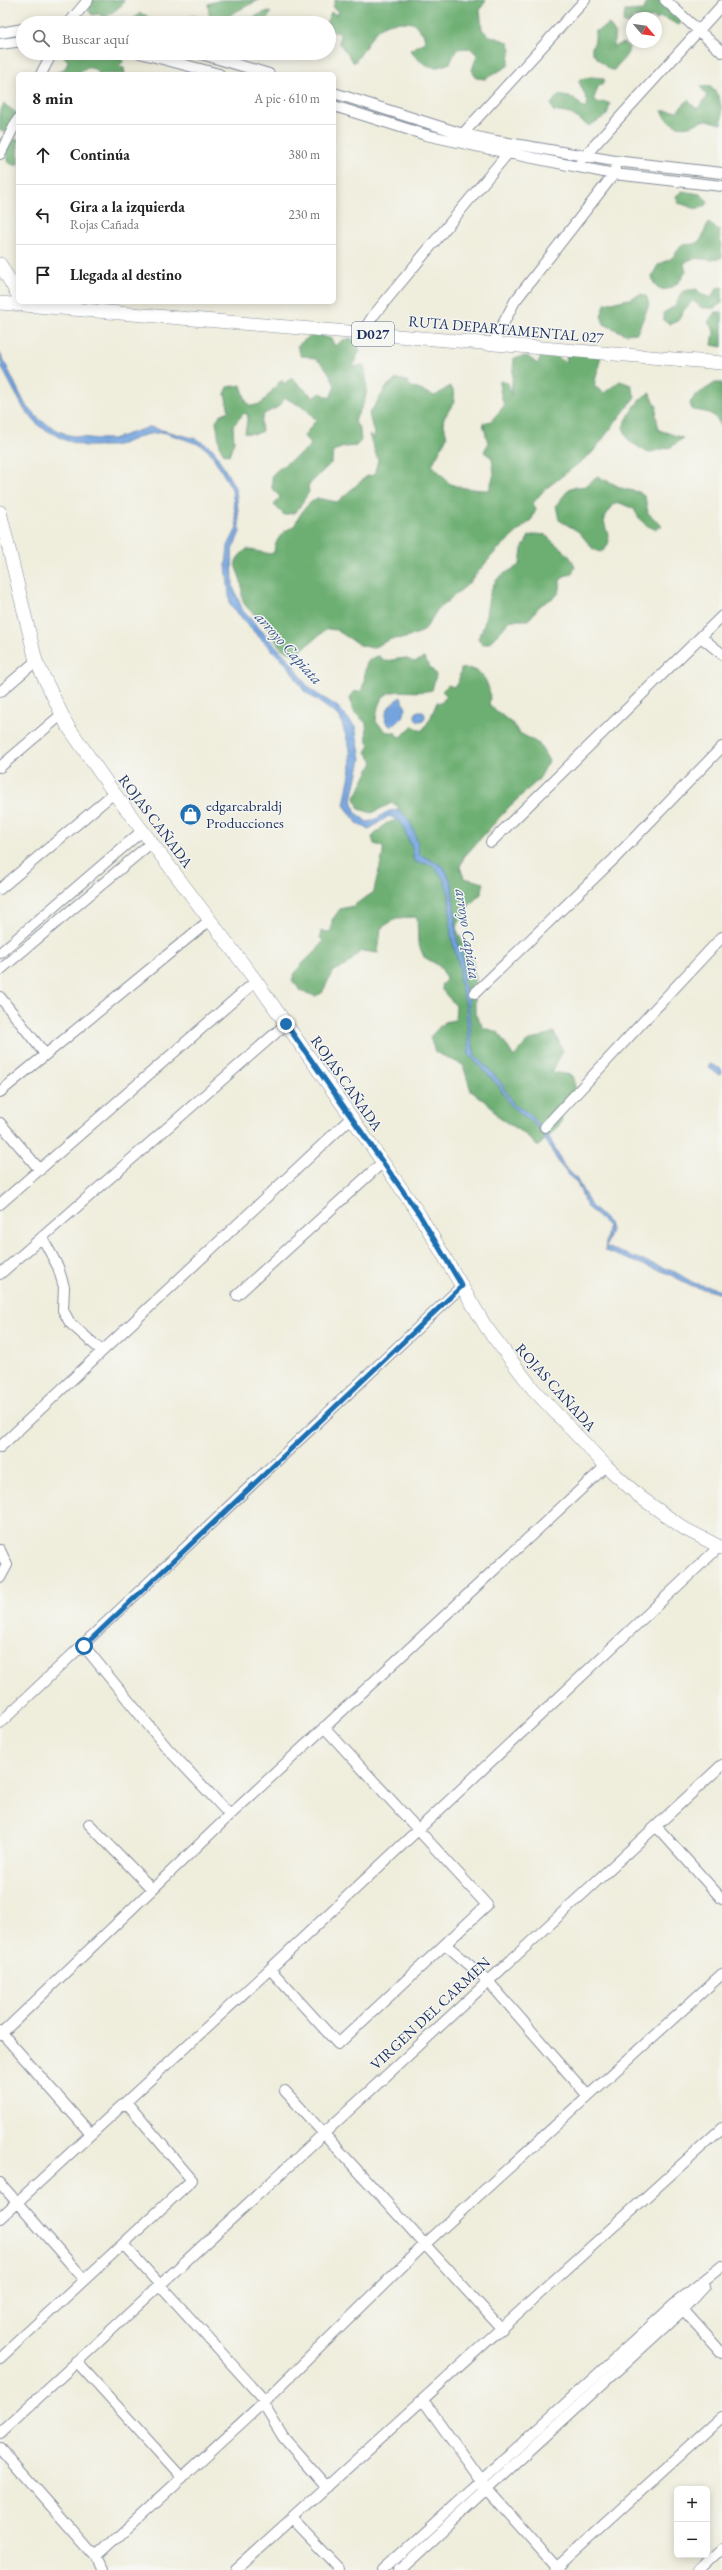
<!DOCTYPE html>
<html lang="es">
<meta charset="utf-8">
<style>
:root{--surface:#fff;--page:#f2f2f2;--text:#222;--muted:#767676;--line:#e0e0e0}
body{margin:0;font-family:"EB Garamond",serif;background:var(--page);color:var(--text)}
.controls{position:absolute;right:12px;bottom:12px;display:grid;overflow:hidden;border-radius:6px;box-shadow:0 2px 10px #0003}
.controls button{width:36px;height:36px;display:grid;place-items:center;padding:0;border:0;border-bottom:1px solid var(--line);background:var(--surface);color:var(--text);font:20px sans-serif}
.compass{position:absolute;left:626px;top:12px;width:36px;height:36px;border-radius:50%;background:var(--surface);box-shadow:0 2px 10px #0003;rotate:119deg}
.stop{position:absolute;width:12px;height:12px;margin:-9px;border:3px solid #1f6fb2;border-radius:50%;background:#fff}
.stop.end{background:#1f6fb2;border-color:#fff;box-shadow:0 1px 4px #0008}
.list{margin:0;padding:0;list-style:none}
h2{display:flex;justify-content:space-between;align-items:center;height:52px;margin:0;padding:0 16px;font-size:17px}
h2 small{font-size:13px;font-weight:400;color:var(--muted)}
.list li{display:grid;grid-template-columns:26px 1fr auto;gap:12px;align-items:center;box-sizing:border-box;height:60px;padding:0 16px;border-top:1px solid var(--line)}
.list b{display:block;font-size:15px;white-space:nowrap}
.list p{margin:0;font-size:13px;white-space:nowrap;color:var(--muted)}
.list em{font-size:13px;font-style:normal;color:var(--muted)}
.icon{flex:none;width:22px;height:22px;fill:none;stroke:currentColor;stroke-width:2;stroke-linecap:round;stroke-linejoin:round}
.map{position:relative;flex:none;width:722px;height:2570px;overflow:hidden}
.search{position:absolute;background:var(--surface);box-shadow:0 2px 10px #0003;left:16px;top:16px;width:320px;height:44px;display:flex;align-items:center;gap:10px;box-sizing:border-box;padding:0 14px;border-radius:22px;color:var(--muted);font-size:15px}
.panel{position:absolute;background:var(--surface);box-shadow:0 2px 10px #0003;left:16px;top:72px;width:320px;height:232px;border-radius:6px}
.map>svg:first-child{display:block}
.forest{fill:#6daf72;stroke:#446f68}
.water{fill:#73a4de;stroke:#476a9e}
.lines{fill:none;stroke-linecap:round;stroke-linejoin:round}
.minor-casing{stroke:#858e9c;stroke-width:12}
.major-casing{stroke:#858e9c;stroke-width:14}
.minor{stroke:#fff;stroke-width:10}
.major{stroke:#fff;stroke-width:13}
.route{stroke:#1f6fb2;stroke-width:5}
.labels{text-anchor:middle;dominant-baseline:central;stroke-width:3;stroke-linejoin:round;paint-order:stroke}
.shield{fill:#f6f6f2;stroke:#5d6b8a;stroke-width:1}
.shield-label{font-size:14px;font-weight:bold;fill:#1b2f5e}
.street-label{font-size:15px;fill:#1b2f5e;stroke:#f6f6f2}
.poi-label{font-size:15px;fill:#1b2f5e;stroke:#f6f6f2;text-anchor:start}
.water-label{font-size:16px;font-style:italic;fill:#3a588b;stroke:#f6f6f2}
</style>
<div class="map">
<svg width="722" height="2570" viewBox="0 0 722 2570">
<rect width="100%" height="100%" fill="#f6f6f2"/>
<filter id="ink" filterUnits="userSpaceOnUse"><feTurbulence type="fractalNoise" baseFrequency=".025" numOctaves="2"/><feDisplacementMap in="SourceGraphic" scale="8" xChannelSelector="R" yChannelSelector="G"/><feConvolveMatrix kernelMatrix="1 2 1 2 8 2 1 2 1" color-interpolation-filters="sRGB"/></filter>
<filter id="wash" filterUnits="userSpaceOnUse"><feTurbulence type="fractalNoise" baseFrequency=".012" numOctaves="4" result="noise"/><feDisplacementMap in="SourceGraphic" scale="16" xChannelSelector="R" yChannelSelector="G"/><feGaussianBlur stdDeviation="0.9" result="paint"/><feColorMatrix in="noise" values="0 0 0 0 0 0 0 0 0 0 0 0 0 0 0 0 0 1.4 0 .05"/><feComposite in="paint" operator="in"/></filter>
<g filter="url(#wash)">
<rect width="100%" height="100%" fill="#efeddb"/>
<!-- forest -->
<path class="forest" d="M 91,0 L 124,0 L 122,5 L 105,18 L 99,14 L 92,15 L 89,11 Z
M 220,0 L 259,0 L 233,13 L 224,23 L 210,23 L 208,4 Z
M 335,0 L 486,0 L 480,10 L 482,29 L 488,35 L 508,42 L 511,49 L 508,66 L 485,79 L 476,78 L 472,70 L 477,55 L 470,48 L 457,49 L 450,63 C 446,64 441,67 437,67 C 428,69 414,57 410,50 L 425,42 L 424,35 L 414,23 C 372,18 376,36 354,63 L 339,43 L 340,33 L 329,31 L 329,23 L 326,23 L 331,12 L 337,15 L 339,11 L 333,8 Z
M 647,0 L 660,0 L 682,22 L 679,25 C 671,22 668,18 659,17 L 656,21 L 656,18 L 632,18 L 632,26 L 623,22 L 625,11 L 644,10 Z
M 268,11 L 271,13 L 264,23 L 246,23 L 249,19 Z
M 139,13 L 145,15 L 156,23 L 129,23 Z
M 191,16 L 195,16 L 200,23 L 186,23 Z
M 609,24 L 615,33 L 613,47 L 623,43 L 629,47 C 629,57 619,62 614,70 C 608,70 607,68 603,64 C 582,44 597,52 595,32 Z
M 60,53 L 121,53 L 123,62 L 119,66 L 124,68 L 125,74 L 99,74 C 95,66 83,66 79,74 L 51,74 C 59,72 66,71 68,61 Z
M 238,53 L 264,53 L 262,57 L 251,59 Z
M 591,77 L 603,78 L 605,81 L 598,87 L 594,98 L 598,103 L 606,102 L 610,104 L 607,115 L 589,126 L 571,114 L 553,111 L 551,104 L 558,95 L 574,98 L 585,109 L 588,102 L 579,82 L 580,79 Z
M 709,86 C 722,94 722,110 722,124 C 717,124 712,121 707,120 C 701,120 697,124 692,125 C 678,130 668,123 662,111 L 677,111 L 688,100 L 697,109 L 707,97 L 701,87 Z
M 4,104 L 18,114 L 6,133 L 0,130 L 0,111 Z
M 18,139 L 18,165 L 13,165 L 7,161 L 6,149 L 13,140 Z
M 682,191 L 700,194 L 709,202 C 697,214 692,206 678,203 L 676,196 Z
M 708,223 L 719,230 L 722,257 C 709,265 695,252 684,264 L 686,271 C 681,281 672,292 659,289 L 654,283 L 652,276 L 658,265 L 672,258 L 682,245 L 694,244 L 701,240 Z
M 722,287 L 722,303 L 714,308 L 702,308 L 693,301 L 684,310 L 678,321 L 670,324 L 664,320 L 663,313 L 675,306 L 683,291 L 697,289 L 701,294 L 711,298 L 717,288 Z
M 641,294 L 647,297 L 649,305 L 637,333 L 625,334 L 604,324 L 601,316 L 605,304 L 629,299 Z
M 715,312 L 722,312 L 722,347 L 712,345 L 714,331 L 708,322 Z
M 314,333 L 331,339 L 335,346 L 343,340 L 351,338 L 360,350 L 352,367 L 364,365 C 369,391 368,398 354,421 L 360,429 L 361,441 L 356,446 L 344,447 L 333,451 L 332,462 L 308,486 L 309,492 L 296,512 L 284,515 L 274,505 L 280,497 L 272,488 L 272,475 C 286,461 298,458 311,445 L 304,436 L 316,420 L 305,408 L 285,398 L 278,407 L 264,414 L 261,423 L 262,431 L 256,434 L 245,433 L 248,415 L 244,413 L 233,426 L 234,441 L 229,455 L 224,454 L 220,447 L 216,421 L 220,415 L 229,411 L 225,394 L 228,387 L 241,385 L 246,401 L 251,406 L 261,404 L 282,379 L 283,384 L 292,378 L 313,397 L 321,393 L 330,398 L 335,386 C 329,370 320,356 301,356 L 297,346 Z
M 585,345 L 601,356 L 594,386 L 604,393 L 620,381 L 631,385 L 635,397 L 592,453 L 544,490 L 533,503 L 536,509 L 532,519 L 496,551 L 467,585 L 437,610 L 424,631 L 406,638 L 391,639 L 372,648 L 360,645 L 336,630 L 327,629 L 296,654 C 276,651 276,638 265,624 C 259,617 250,612 245,605 C 241,599 242,593 242,587 C 240,568 226,565 247,549 L 271,554 L 274,552 C 275,541 282,530 294,527 C 299,515 306,504 317,498 L 337,502 L 367,476 L 374,475 L 378,460 L 369,435 L 375,438 L 369,414 L 388,385 L 397,379 L 407,381 L 410,386 L 435,396 L 450,386 L 453,390 L 454,402 L 443,420 L 447,437 L 432,465 C 438,470 442,476 447,481 C 452,488 480,490 489,490 L 494,474 L 492,458 L 484,452 L 488,443 L 483,423 L 491,421 L 504,406 L 500,390 L 500,381 L 508,383 L 511,395 L 514,358 L 527,356 L 538,364 L 541,356 L 546,351 L 567,363 L 566,357 Z
M 715,383 L 722,383 L 722,430 C 716,413 710,412 692,410 L 690,403 L 695,396 Z
M 650,393 L 657,407 L 656,415 L 659,430 L 683,438 L 671,447 L 648,453 L 629,441 L 623,427 C 629,415 637,398 650,393 Z
M 597,476 L 624,489 L 639,492 L 645,497 L 648,513 L 662,526 L 655,529 C 643,525 639,519 634,509 L 620,503 L 612,505 L 604,519 C 605,533 616,542 601,552 L 593,549 L 579,532 L 559,520 L 556,505 L 570,488 L 586,486 Z
M 536,534 L 546,535 C 556,547 570,551 575,567 L 572,574 L 564,576 L 560,581 C 563,600 548,597 538,608 C 534,612 533,616 528,620 L 511,620 L 489,643 L 482,645 L 478,638 C 490,620 484,600 495,582 C 501,573 512,571 520,564 L 522,549 L 529,536 Z
M 379,656 L 385,661 L 405,658 L 414,662 L 424,658 L 436,675 L 432,690 C 404,697 378,677 376,722 L 387,732 L 395,732 L 397,736 L 401,737 L 412,726 L 422,731 L 430,719 L 437,702 L 441,703 L 447,696 L 442,691 L 448,685 L 454,687 L 458,684 L 461,669 C 482,664 493,687 489,705 L 514,725 L 518,732 L 539,744 L 549,761 L 539,779 L 509,807 L 464,857 L 460,867 L 464,878 L 484,883 L 481,894 L 470,904 L 456,928 L 468,954 L 472,957 L 475,979 L 475,1014 L 484,1028 L 498,1032 L 514,1057 L 527,1042 L 554,1032 L 563,1051 L 552,1072 L 572,1075 L 577,1095 L 561,1112 L 562,1122 L 538,1147 L 526,1135 L 498,1117 L 491,1106 L 471,1091 L 463,1065 L 435,1052 L 430,1037 L 444,1022 L 455,1020 L 456,1006 L 442,990 L 441,985 L 446,980 C 443,965 435,964 424,957 L 418,943 L 417,917 L 397,918 L 381,928 L 378,953 L 361,951 L 344,967 L 333,971 L 322,993 L 315,996 L 301,991 L 292,980 C 298,962 314,957 323,941 L 320,937 L 321,931 L 331,932 L 332,920 L 340,909 L 353,906 L 374,892 C 375,880 385,855 383,847 L 374,844 L 372,837 L 385,824 L 396,820 L 398,806 L 392,803 L 372,813 L 359,809 L 355,798 L 373,762 L 366,752 L 370,745 L 367,741 L 366,723 L 354,712 L 350,698 L 354,692 L 361,691 C 369,676 358,660 379,656 Z"/>
<!-- water -->
<path class="water" d="M 0,353 L 25,404 L 40,420 L 59,431 L 68,435 L 97,439 L 113,439 L 150,427 L 197,439 L 213,449 L 236,489 L 240,532 L 232,550 L 233,587 L 243,611 L 292,663 L 305,683 L 314,692 L 338,707 L 355,727 L 361,759 L 352,799 L 355,812 L 367,822 C 377,821 381,814 390,811 C 410,805 418,841 419,854 L 444,867 L 452,884 L 457,941 L 463,959 L 463,983 L 468,995 L 471,1038 L 475,1055 L 499,1080 L 514,1105 L 527,1112 L 547,1133 L 564,1166 L 576,1178 L 591,1206 L 609,1223 L 611,1230 L 606,1247 L 675,1272 L 694,1283 L 722,1290 L 722,1294 L 692,1286 L 669,1274 L 605,1251 L 608,1226 L 587,1207 L 578,1185 L 560,1165 L 539,1128 L 511,1106 L 498,1085 L 469,1055 L 466,1005 L 459,981 L 460,969 L 451,937 L 449,894 L 443,878 L 433,865 L 414,862 L 412,848 L 400,821 L 389,816 L 369,829 L 358,824 L 344,805 L 351,769 L 350,749 L 340,717 L 304,691 L 289,667 L 252,630 L 230,604 L 226,565 L 228,546 L 237,528 L 232,489 L 211,453 L 201,445 L 163,432 L 144,435 L 122,444 L 112,446 L 85,446 L 65,440 L 39,426 L 24,409 L 2,368 Z
M 401,697 L 406,709 L 402,717 L 391,727 L 386,722 C 383,711 392,702 401,697 Z
M415 716a5 5 0 1 1 10 0a5 5 0 1 1-10 0Z
M 710,1064 L 721,1069 L 722,1073 L 719,1075 L 708,1067 Z"/>
</g>
<g filter="url(#ink)">
<g class="lines">
<defs>
<path id="minor" d="M 665,0 L 722,52
M 69,23 L 88,0
M 0,33 L 23,29
M 0,44 L 23,41
M 140,53 L 219,74
M 198,53 L 269,74
M 41,74 L 52,53
M 334,93 L 463,134 L 496,141 L 615,161 L 722,173
M 334,106 L 426,135 L 508,153 L 614,174 L 722,186
M 459,138 L 585,0
M 0,154 L 18,119
M 581,160 L 722,5
M 362,333 L 373,316 L 508,153
M 493,343 L 515,301 L 614,174 L 615,169
M 701,637 L 722,654
M 0,692 L 36,661
M 0,767 L 61,715
M 491,842 L 722,616
M 0,889 L 114,793
M 0,953 L 142,831
M 0,970 L 151,843
M 475,993 L 614,859 L 722,747
M 0,997 L 45,1054
M 0,1092 L 210,920
M 0,1123 L 40,1170
M 545,1127 L 722,937
M 0,1204 L 256,981
M 42,1237 L 58,1267 L 64,1287 L 63,1310 L 70,1323 L 102,1351
M 0,1274 L 286,1024
M 237,1295 L 383,1162
M 0,1447 L 351,1118
M 0,1550 L 7,1565 L 0,1578
M 84,1646 L 167,1748 L 230,1815
M 0,1723 L 462,1286
M 89,1824 L 152,1889
M 656,1826 L 722,1899
M 445,1944 L 487,1980 L 588,2096
M 270,1969 L 338,2044 L 487,1905 L 324,1727
M 0,2031 L 91,2134
M 0,2035 L 230,1815 L 606,1466
M 285,2091 L 502,2329
M 0,2183 L 84,2279
M 0,2218 L 270,1969 L 719,1547
M 123,2244 L 265,2401
M 679,2305 L 722,2353
M 0,2358 L 192,2180 L 126,2102
M 76,2361 L 182,2478
M 423,2400 L 487,2489 L 559,2570
M 263,2404 L 283,2437 L 327,2487
M 0,2433 L 722,1765
M 0,2448 L 96,2557 L 102,2570
M 292,2519 L 341,2570
M 96,2557 L 265,2401 L 424,2245 L 722,1974
M 235,2570 L 722,2128
M 383,2570 L 677,2302 L 722,2266
M 399,2570 L 683,2310 L 705,2286
M 554,2570 L 722,2417
M 699,2570 L 722,2548"/>
<path id="major" d="M 0,264 L 18,295
M 0,303 L 722,363
M 0,512 L 36,661 L 67,725 L 114,793 L 256,981 L 419,1214 L 486,1327 L 533,1389 L 606,1466 L 640,1497 L 685,1529 L 722,1548"/>
</defs>
<!-- minor casing -->
<use href="#minor" class="minor-casing"/>
<!-- major casing -->
<use href="#major" class="major-casing"/>
<!-- minor -->
<use href="#minor" class="minor"/>
<!-- major -->
<use href="#major" class="major"/>
</g>
</g>
<g class="lines" filter="url(#ink)">
<!-- route -->
<path class="route" d="M 84,1646 L 462,1286 L 419,1214 L 286,1024"/>
</g>
<!-- icons -->
<defs>
<symbol id="shop-disc" viewBox="-11 -11 22 22"><circle r="9.5" fill="#1f6fb2" stroke="#f6f6f2"/><path d="M-5-2.5h2.3a2.7 3.5 0 0 1 5.4 0H5L5.5 6h-11ZM-1.5-2.5h3a1.5 2.3 0 0 0-3 0Z" fill="#fff"/></symbol>
</defs>
<g fill-rule="evenodd">
<use href="#shop-disc" x="178" y="802" width="25" height="25"/>
</g>
<g class="labels">
<!-- shield labels -->
<rect class="shield" x="352" y="322" width="42" height="24" rx="3"/>
<g class="shield-label">
<text x="373" y="334">D027</text>
</g>
<!-- street labels -->
<g class="street-label">
<text transform="translate(506 329) rotate(5)">RUTA DEPARTAMENTAL 027</text>
<text transform="translate(156 821) rotate(53)">ROJAS CAÑADA</text>
<text transform="translate(347 1083) rotate(55)">ROJAS CAÑADA</text>
<text transform="translate(556 1387) rotate(48)">ROJAS CAÑADA</text>
<text transform="translate(430 2013) rotate(-43)">VIRGEN DEL CARMEN</text>
</g>
<!-- poi labels -->
<g class="poi-label">
<text x="206" y="805">edgarcabraldj<tspan x="206" dy="17">Producciones</tspan></text>
</g>
<!-- water labels -->
<g class="water-label">
<text transform="translate(289 648) rotate(48)">arroyo Capiata</text>
<text transform="translate(468 934) rotate(81)">arroyo Capiata</text>
</g>
</g>
</svg>
<div class="controls">
<button>+</button>
<button>−</button>
</div>
<svg class="compass" viewBox="-18 -18 36 36"><path d="M0-13l5 13h-10z" fill="#e53935"/><path d="M0 13l5-13h-10z" fill="#767676"/></svg>
<div class="stop" style="left:84px;top:1646px"></div>
<div class="stop end" style="left:286px;top:1024px"></div>
<div class="search"><svg class="icon" aria-label="search" viewBox="0 0 24 24"><circle cx="10" cy="10" r="6"/><path d="M15 15l6 6"/></svg>Buscar aquí</div>
<section class="panel">
<h2>8 min<small>A pie · 610 m</small></h2>
<ul class="list">
<li><svg class="icon" aria-label="ahead" viewBox="0 0 24 24"><path d="M12 20V5M6 11l6-6 6 6"/></svg><div><b>Continúa</b></div><em>380 m</em></li>
<li><svg class="icon" aria-label="left" viewBox="0 0 24 24"><path d="M17 20v-9H6M10 6l-5 5 5 5"/></svg><div><b>Gira a la izquierda</b><p>Rojas Cañada</p></div><em>230 m</em></li>
<li><svg class="icon" aria-label="arrive" viewBox="0 0 24 24"><path d="M6 21V4h12l-3 4 3 4H6"/></svg><div><b>Llegada al destino</b></div></li>
</ul>
</section>
</div>
